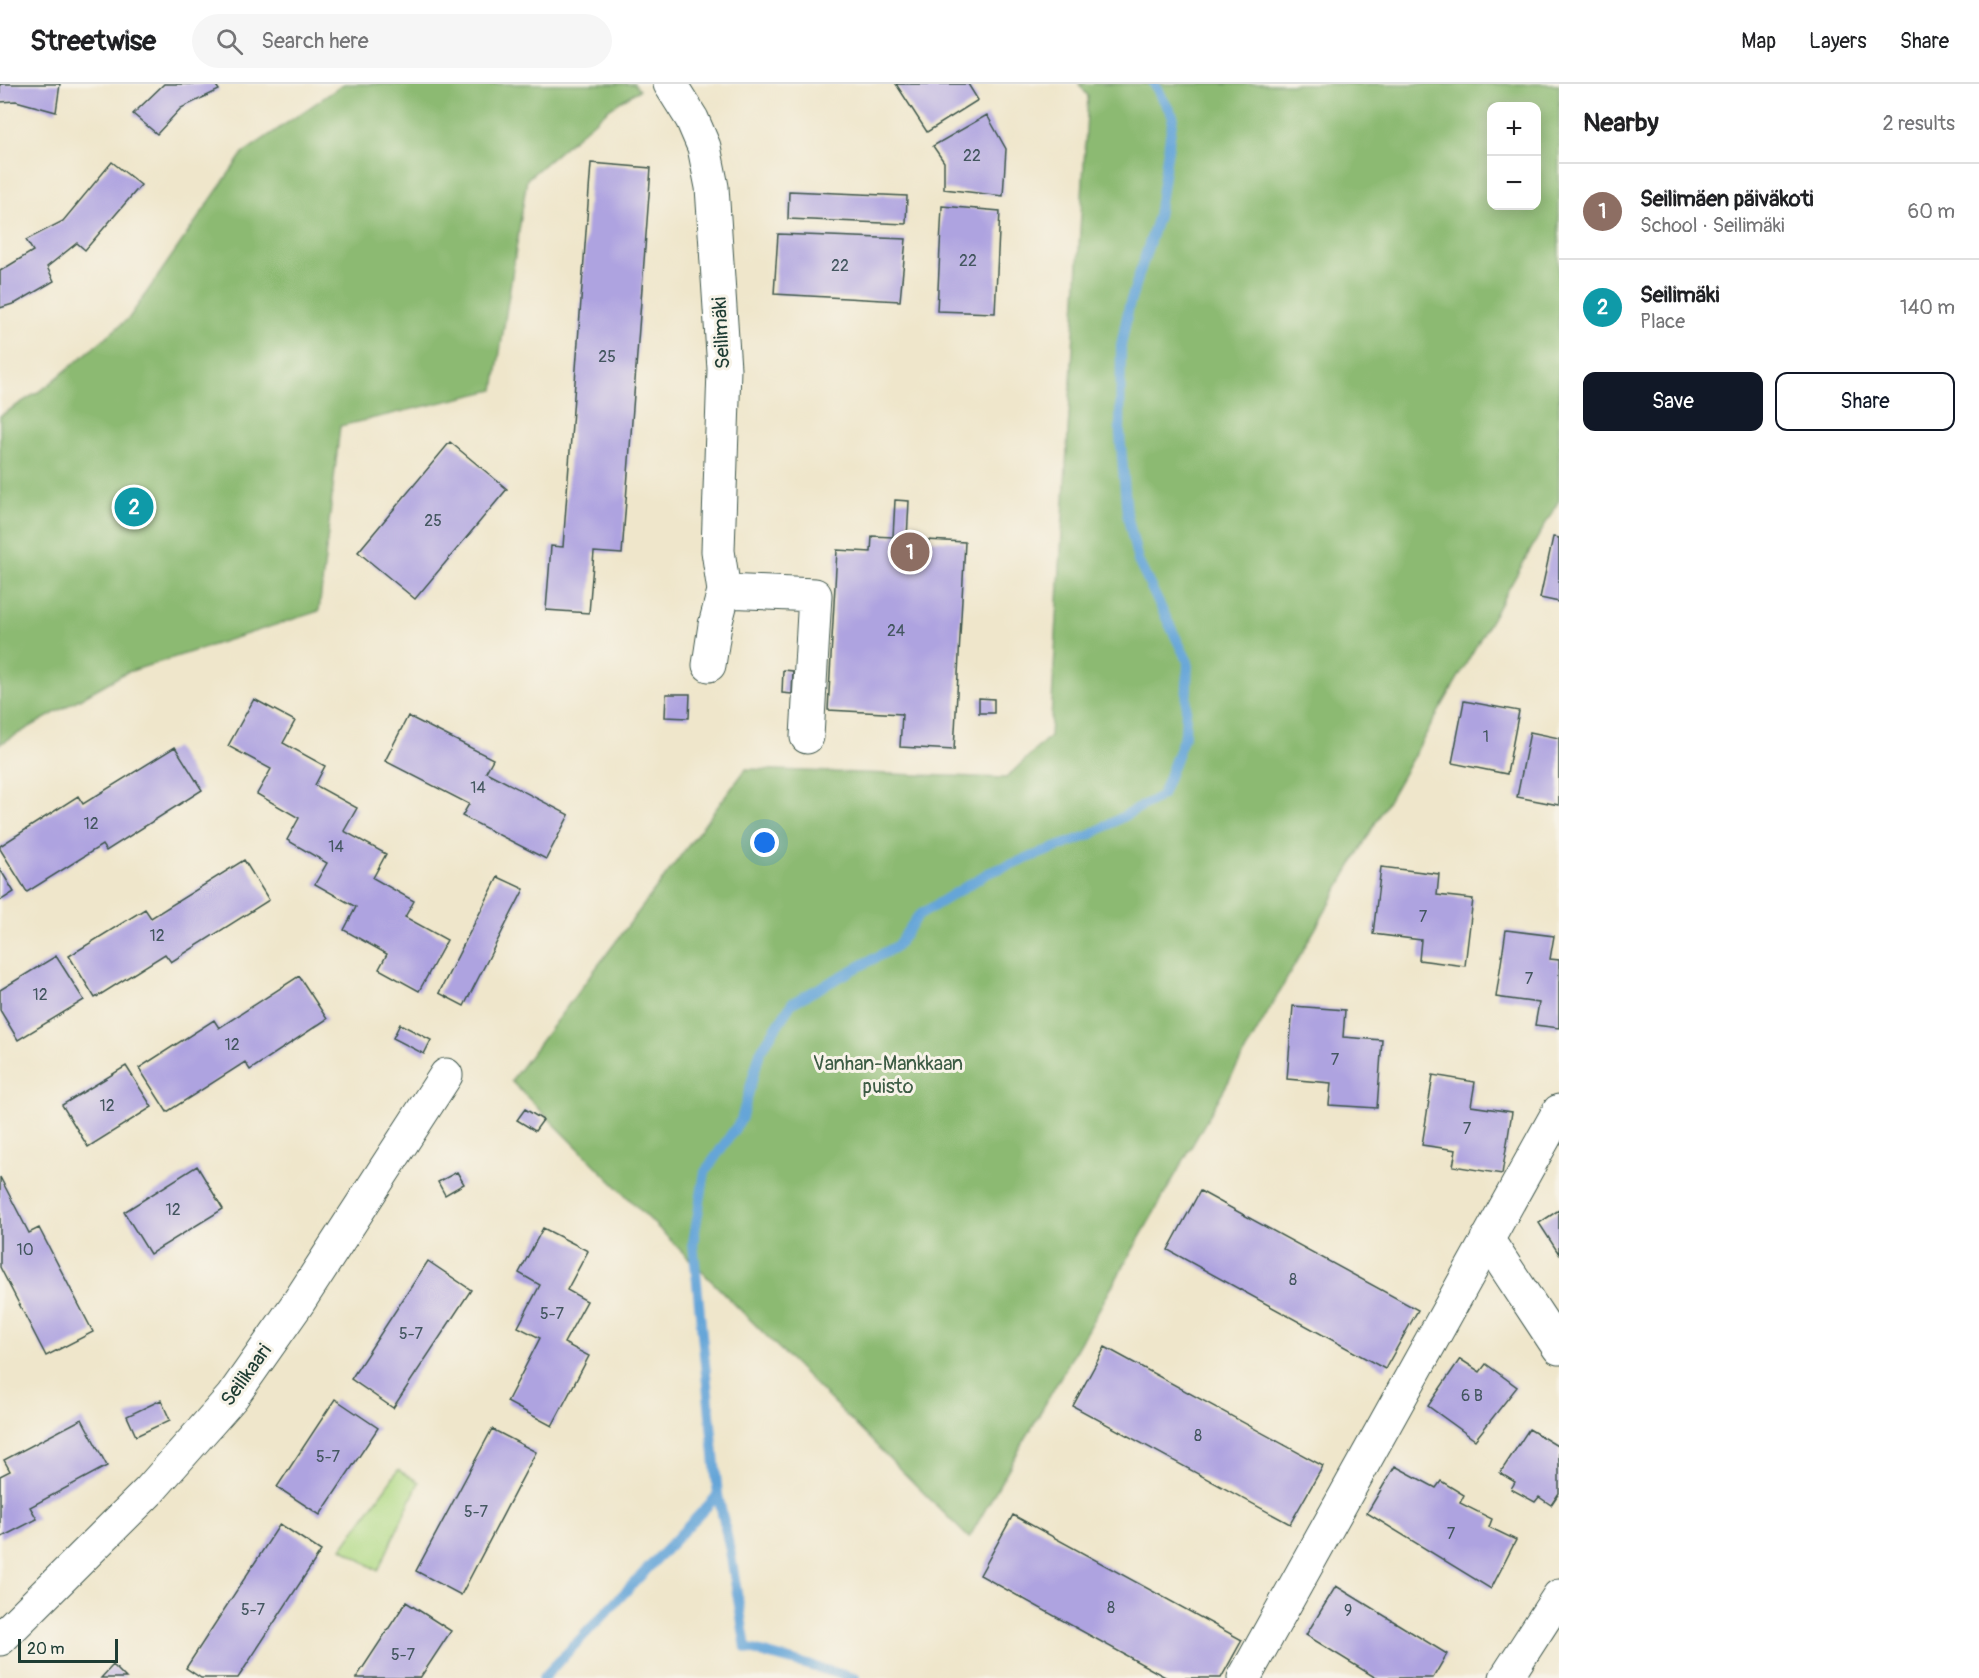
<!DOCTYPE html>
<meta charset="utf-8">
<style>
:root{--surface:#fff;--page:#f6f6f6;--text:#202124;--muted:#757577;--line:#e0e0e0;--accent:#111827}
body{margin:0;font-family:Pangolin,sans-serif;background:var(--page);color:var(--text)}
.controls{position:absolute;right:18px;top:18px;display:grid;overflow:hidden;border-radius:12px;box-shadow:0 3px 15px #0003}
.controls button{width:54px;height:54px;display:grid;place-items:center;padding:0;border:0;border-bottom:2px solid var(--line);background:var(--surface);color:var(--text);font:30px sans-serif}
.scale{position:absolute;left:18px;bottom:15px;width:100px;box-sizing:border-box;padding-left:6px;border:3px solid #1f3d34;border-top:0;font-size:16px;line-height:21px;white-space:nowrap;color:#1f3d34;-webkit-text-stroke:4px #f7f3e8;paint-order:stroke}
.you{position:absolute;left:765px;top:759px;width:21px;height:21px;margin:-15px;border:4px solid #fff;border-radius:50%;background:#1a73e8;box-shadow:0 0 0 9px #1a73e833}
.badge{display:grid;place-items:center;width:39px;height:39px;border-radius:50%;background:var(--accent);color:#fff;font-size:20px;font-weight:700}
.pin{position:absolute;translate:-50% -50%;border:3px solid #fff;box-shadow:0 2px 6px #0006}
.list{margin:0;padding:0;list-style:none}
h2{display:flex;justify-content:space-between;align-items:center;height:78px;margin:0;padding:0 24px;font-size:26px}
h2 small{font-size:20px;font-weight:400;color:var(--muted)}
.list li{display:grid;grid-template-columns:39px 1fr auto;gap:18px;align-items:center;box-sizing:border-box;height:96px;padding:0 24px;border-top:2px solid var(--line)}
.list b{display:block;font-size:22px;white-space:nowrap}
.list p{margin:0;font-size:20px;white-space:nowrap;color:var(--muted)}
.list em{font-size:20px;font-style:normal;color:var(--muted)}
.actions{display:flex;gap:12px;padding:18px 24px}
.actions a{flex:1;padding:14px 0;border:2px solid var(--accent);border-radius:12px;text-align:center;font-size:21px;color:var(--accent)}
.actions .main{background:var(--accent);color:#fff}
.icon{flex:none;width:33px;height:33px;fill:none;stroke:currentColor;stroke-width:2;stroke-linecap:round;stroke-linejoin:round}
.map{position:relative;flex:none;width:1559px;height:1594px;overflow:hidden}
header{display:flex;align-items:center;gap:36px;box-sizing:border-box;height:84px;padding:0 30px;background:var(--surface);border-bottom:2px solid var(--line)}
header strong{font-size:28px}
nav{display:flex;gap:33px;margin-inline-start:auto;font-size:21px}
.search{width:420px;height:54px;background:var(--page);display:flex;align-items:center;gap:15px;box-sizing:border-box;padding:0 21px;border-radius:33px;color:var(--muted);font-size:22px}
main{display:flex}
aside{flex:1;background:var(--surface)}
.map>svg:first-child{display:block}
.green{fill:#b0da85;stroke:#688c5c;stroke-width:1.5}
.forest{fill:#8cba72;stroke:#567c53;stroke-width:1.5;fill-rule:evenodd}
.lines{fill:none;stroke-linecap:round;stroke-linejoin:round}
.stream{stroke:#65a5d8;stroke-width:10}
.building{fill:#aea3e0}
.minor-casing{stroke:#3e564b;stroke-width:35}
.minor{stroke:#fff;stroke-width:33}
.labels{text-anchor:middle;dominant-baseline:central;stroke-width:6;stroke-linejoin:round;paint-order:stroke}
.number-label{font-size:16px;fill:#43565f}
.street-label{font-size:20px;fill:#1f3d34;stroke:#f7f3e8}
.park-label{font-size:20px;fill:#3c5c44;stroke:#f7f3e8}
</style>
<header>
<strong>Streetwise</strong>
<div class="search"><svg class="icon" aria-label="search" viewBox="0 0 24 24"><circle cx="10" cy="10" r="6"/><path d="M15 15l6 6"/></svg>Search here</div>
<nav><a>Map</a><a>Layers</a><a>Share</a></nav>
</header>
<main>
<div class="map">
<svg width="1559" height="1594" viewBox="0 0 1559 1594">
<rect width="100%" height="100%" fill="#f7f3e8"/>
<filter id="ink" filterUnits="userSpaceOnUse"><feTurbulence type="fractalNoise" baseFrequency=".0167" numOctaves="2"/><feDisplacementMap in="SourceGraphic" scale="12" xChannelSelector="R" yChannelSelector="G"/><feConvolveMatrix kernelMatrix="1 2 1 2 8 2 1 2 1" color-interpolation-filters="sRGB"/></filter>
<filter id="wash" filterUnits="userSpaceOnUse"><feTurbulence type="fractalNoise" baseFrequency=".008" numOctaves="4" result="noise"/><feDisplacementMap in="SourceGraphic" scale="24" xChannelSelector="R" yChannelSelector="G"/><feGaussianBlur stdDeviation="1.35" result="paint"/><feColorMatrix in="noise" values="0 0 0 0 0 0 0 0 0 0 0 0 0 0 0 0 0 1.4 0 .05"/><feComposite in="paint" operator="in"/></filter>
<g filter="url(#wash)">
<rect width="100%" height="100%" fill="#efe6cb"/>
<!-- green -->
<path class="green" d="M 398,1386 L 419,1398 L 378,1487 L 342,1464 Z"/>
<!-- forest -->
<path class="forest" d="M 344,0 L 634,0 L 639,6 L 610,24 L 527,95 L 494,306 L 340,342 L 319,527 L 125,589 L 0,660 L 0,332 L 46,303 L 129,234 L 243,69 Z
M 1079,0 L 1559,0 L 1559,416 L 969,1454 L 511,997 L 746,685 L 1006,694 L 1050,652 L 1088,12 ZM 1492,22 L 1536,22 L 1536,122 L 1492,122 Z"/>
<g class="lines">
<!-- stream -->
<path class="stream" d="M 543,1594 L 718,1411
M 855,1594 L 746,1564 L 730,1466 L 718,1411 L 693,1159 L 705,1088 L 741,1036 L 760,968 L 792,919 L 897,862 L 918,832 L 988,789 L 1090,751 L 1162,711 L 1185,650 L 1188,578 L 1138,477 L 1127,430 L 1120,351 L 1121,262 L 1129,222 L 1158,132 L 1173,32 L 1154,0"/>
</g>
<g id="blocks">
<!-- building -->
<path class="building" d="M 0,0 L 60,0 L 56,28 L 16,17 L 0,18 Z
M 164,0 L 215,0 L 219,6 L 181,24 L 157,50 L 133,30 Z
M 896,0 L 968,0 L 978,16 L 927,48 Z
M 987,31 L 1006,65 L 1003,112 L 944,105 L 944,78 L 933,62 Z
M 112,78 L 141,101 L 85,166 L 77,159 L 47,183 L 54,197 L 16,219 L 0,224 L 0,187 L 33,167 L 26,156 L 63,137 Z
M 591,79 L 651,84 L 622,470 L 594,468 L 589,529 L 546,526 L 551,462 L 563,463 Z
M 789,107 L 907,112 L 906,140 L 788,135 Z
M 942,122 L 1000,127 L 995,229 L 937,227 Z
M 778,150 L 906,155 L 900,217 L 774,210 Z
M 450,358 L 507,405 L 415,515 L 358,468 Z
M 895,416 L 909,417 L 907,455 L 965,458 L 954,666 L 900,663 L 902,630 L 828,626 L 837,466 L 871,468 L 872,452 L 893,453 Z
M 1553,453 L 1559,454 L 1559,518 L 1540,514 Z
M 783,586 L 793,587 L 792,610 L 782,609 Z
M 666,610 L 690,610 L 689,634 L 665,633 Z
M 979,614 L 994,615 L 994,629 L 979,629 Z
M 254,615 L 295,637 L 283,659 L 325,682 L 315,701 L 357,724 L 344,747 L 386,770 L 373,794 L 414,817 L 405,833 L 447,856 L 419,907 L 379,885 L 387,870 L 344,846 L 356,823 L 315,800 L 327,779 L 287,756 L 299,734 L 257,710 L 271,685 L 228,662 Z
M 1464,617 L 1519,627 L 1507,690 L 1452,679 Z
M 408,632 L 493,675 L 486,688 L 569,731 L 546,775 L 462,732 L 469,720 L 385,677 Z
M 1530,648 L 1559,654 L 1559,721 L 1517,713 Z
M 175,663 L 202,706 L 106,767 L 102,761 L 27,808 L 0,765 L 0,762 L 78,712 L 83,720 Z
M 244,776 L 269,816 L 171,878 L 165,870 L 95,914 L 69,872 L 145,825 L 151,834 Z
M 1381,783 L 1439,790 L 1437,811 L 1473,815 L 1465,882 L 1419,876 L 1421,856 L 1373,850 Z
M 0,785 L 14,808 L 0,817 Z
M 498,793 L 524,805 L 464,922 L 439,909 Z
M 1506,846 L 1554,852 L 1550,875 L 1559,876 L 1559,944 L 1535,941 L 1539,919 L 1496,913 Z
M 56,872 L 84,916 L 18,956 L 0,926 L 0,906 Z
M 299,892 L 327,935 L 250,986 L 245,978 L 167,1028 L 139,984 L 214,936 L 219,944 Z
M 1293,922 L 1345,926 L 1343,953 L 1382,956 L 1377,1024 L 1329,1021 L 1331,999 L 1287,995 Z
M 400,940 L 431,956 L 424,970 L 393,954 Z
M 126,982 L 152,1023 L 88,1063 L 62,1021 Z
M 1433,991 L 1475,998 L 1471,1022 L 1512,1028 L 1502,1090 L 1453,1082 L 1456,1066 L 1422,1061 Z
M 525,1025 L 543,1036 L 535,1047 L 517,1036 Z
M 197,1082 L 223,1125 L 150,1170 L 124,1128 Z
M 457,1088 L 464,1100 L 445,1111 L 438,1098 Z
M 0,1093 L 29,1149 L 39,1144 L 93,1248 L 46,1272 L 0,1183 Z
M 1200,1107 L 1418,1226 L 1385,1285 L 1168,1166 Z
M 1559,1126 L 1559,1170 L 1539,1139 Z
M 543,1144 L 588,1167 L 567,1206 L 587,1217 L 564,1259 L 589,1272 L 552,1342 L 507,1318 L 540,1254 L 518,1243 L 540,1201 L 519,1189 Z
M 428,1177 L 471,1206 L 393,1324 L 351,1295 Z
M 1105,1263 L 1323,1382 L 1290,1440 L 1073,1322 Z
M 1460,1275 L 1480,1288 L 1486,1280 L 1517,1303 L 1475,1356 L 1428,1322 Z
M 335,1315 L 378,1344 L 320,1431 L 277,1403 Z
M 161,1316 L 170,1336 L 136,1352 L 127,1332 Z
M 82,1335 L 107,1382 L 30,1423 L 37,1435 L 0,1454 L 0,1392 L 10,1387 L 4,1376 Z
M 492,1345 L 536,1368 L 461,1511 L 416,1487 Z
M 1529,1345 L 1559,1363 L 1559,1409 L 1551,1421 L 1539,1413 L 1535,1418 L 1511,1405 L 1515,1398 L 1500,1389 Z
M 1395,1382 L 1436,1404 L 1441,1397 L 1464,1411 L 1460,1419 L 1492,1435 L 1489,1443 L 1516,1456 L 1491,1505 L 1367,1429 Z
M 1013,1431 L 1242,1556 L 1221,1594 L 1167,1594 L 980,1491 Z
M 280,1440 L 321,1467 L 238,1594 L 201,1594 L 186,1584 Z
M 1336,1502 L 1447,1570 L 1433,1594 L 1376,1594 L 1306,1551 Z
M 406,1518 L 451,1547 L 420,1594 L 356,1594 Z
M 113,1581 L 126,1594 L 101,1594 Z"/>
</g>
</g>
<g filter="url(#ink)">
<use href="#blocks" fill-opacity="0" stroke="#3e564b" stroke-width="1.5"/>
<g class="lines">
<defs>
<path id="minor" d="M 670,0 L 692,35 L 704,63 L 712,103 L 724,285 L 718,467 L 724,507 L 715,541 L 709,581
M 724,507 L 815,511 L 807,653
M 1487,1155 L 1559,1264
M 0,1555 L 149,1407 L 232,1313 L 298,1219 L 446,991
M 1244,1594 L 1559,1027
M 1506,1594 L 1559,1512"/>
</defs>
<!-- minor casing -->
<use href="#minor" class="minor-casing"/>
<!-- minor -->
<use href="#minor" class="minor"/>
</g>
</g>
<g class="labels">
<!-- number labels -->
<g class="number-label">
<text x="972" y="72">22</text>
<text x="968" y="177">22</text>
<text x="840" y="182">22</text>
<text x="607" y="273">25</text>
<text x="433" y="437">25</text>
<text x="896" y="547">24</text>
<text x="1486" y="653">1</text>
<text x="478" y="704">14</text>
<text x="91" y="740">12</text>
<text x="336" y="763">14</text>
<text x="1423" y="833">7</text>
<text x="157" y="852">12</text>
<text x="1529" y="895">7</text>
<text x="40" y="911">12</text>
<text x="232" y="961">12</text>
<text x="1335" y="976">7</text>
<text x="107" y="1022">12</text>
<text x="1467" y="1045">7</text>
<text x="173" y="1126">12</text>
<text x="25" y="1166">10</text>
<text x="1293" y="1196">8</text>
<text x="552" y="1230">5-7</text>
<text x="411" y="1250">5-7</text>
<text x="1472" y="1312">6 B</text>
<text x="1198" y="1352">8</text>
<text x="328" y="1373">5-7</text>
<text x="476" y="1428">5-7</text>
<text x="1451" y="1450">7</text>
<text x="1111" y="1524">8</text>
<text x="253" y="1526">5-7</text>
<text x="1348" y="1527">9</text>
<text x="403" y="1571">5-7</text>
</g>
<!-- street labels -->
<g class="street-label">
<text transform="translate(721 249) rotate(-93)">Seilimäki</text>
<text transform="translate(246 1291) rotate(-54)">Seilikaari</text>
</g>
<!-- park labels -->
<g class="park-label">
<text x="888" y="979">Vanhan-Mankkaan<tspan x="888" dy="23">puisto</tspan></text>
</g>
</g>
</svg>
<div class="controls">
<button>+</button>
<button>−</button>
</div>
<div class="scale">20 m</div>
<div class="you"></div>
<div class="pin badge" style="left:910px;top:468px;background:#8d6e63">1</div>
<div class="pin badge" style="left:134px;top:423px;background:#0f9aa8">2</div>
</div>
<aside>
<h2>Nearby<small>2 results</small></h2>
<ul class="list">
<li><span class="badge" style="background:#8d6e63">1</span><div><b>Seilimäen päiväkoti</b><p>School · Seilimäki</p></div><em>60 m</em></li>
<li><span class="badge" style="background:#0f9aa8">2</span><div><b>Seilimäki</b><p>Place</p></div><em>140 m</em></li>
</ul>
<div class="actions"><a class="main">Save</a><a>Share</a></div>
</aside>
</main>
